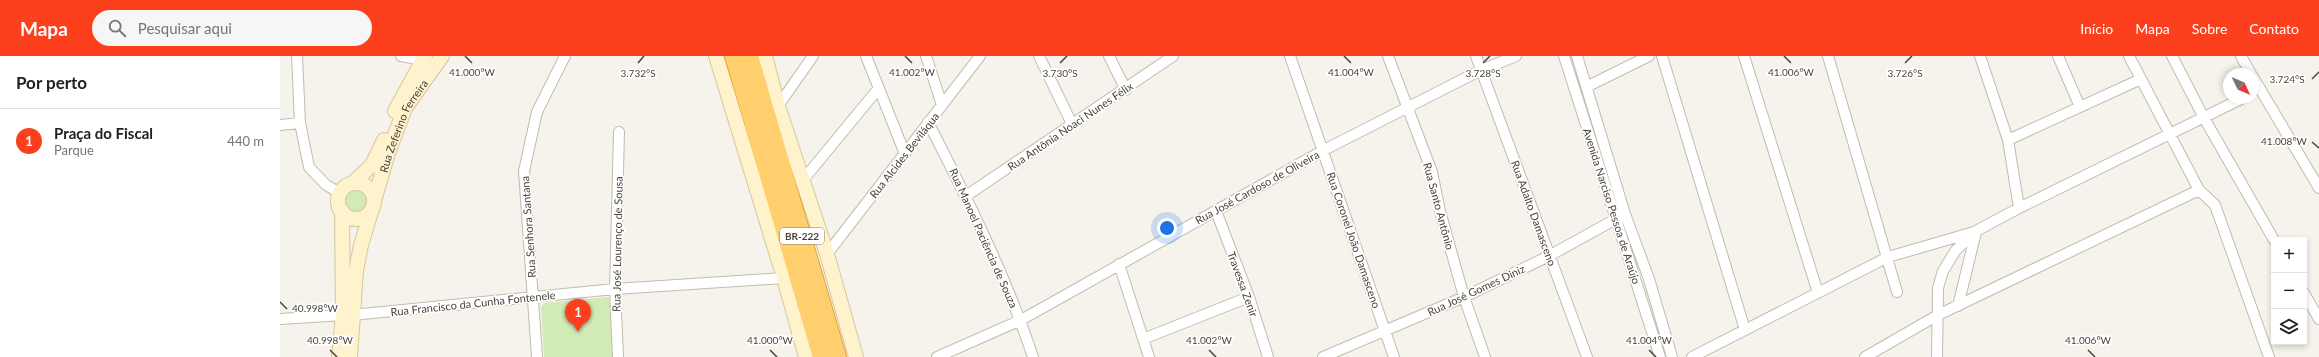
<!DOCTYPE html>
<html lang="pt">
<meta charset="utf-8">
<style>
:root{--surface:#fff;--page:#f6f6f6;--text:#202124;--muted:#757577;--line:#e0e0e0;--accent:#fc3f1d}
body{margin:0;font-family:Lato,sans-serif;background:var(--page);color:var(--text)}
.controls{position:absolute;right:12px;bottom:12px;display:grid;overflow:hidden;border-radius:0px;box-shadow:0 2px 6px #0003}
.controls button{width:36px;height:36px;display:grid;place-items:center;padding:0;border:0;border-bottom:1px solid var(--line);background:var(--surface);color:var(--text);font:20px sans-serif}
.compass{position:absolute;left:1943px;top:12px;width:36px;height:36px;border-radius:50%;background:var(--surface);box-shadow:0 2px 6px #0003;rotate:134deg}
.you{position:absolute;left:887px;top:172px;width:14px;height:14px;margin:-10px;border:3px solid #fff;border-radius:50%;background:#1a73e8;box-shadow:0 0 0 6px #1a73e833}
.badge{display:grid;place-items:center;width:26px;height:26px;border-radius:50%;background:var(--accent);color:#fff;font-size:13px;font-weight:700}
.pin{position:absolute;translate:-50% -33px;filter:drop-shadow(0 1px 2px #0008)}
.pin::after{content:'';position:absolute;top:21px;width:14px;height:12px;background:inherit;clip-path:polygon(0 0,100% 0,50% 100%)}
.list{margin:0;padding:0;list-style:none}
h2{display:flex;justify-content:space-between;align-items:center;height:52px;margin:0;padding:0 16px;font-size:17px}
h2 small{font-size:13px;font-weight:400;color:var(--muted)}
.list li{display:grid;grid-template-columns:26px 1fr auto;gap:12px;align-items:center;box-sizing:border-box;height:64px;padding:0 16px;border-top:1px solid var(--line)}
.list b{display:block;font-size:15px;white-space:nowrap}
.list p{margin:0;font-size:13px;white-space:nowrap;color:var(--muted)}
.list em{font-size:13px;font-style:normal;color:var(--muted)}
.icon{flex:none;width:22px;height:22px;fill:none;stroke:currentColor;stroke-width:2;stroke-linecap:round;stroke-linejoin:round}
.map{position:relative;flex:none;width:2039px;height:301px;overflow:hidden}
header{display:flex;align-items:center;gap:24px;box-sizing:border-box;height:56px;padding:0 20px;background:var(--accent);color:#fff}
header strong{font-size:19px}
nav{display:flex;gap:22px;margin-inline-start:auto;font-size:14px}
.search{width:280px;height:36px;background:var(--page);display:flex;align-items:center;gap:10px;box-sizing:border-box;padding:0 14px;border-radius:22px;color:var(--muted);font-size:15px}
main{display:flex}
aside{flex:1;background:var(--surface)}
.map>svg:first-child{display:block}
.green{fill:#d2eab5}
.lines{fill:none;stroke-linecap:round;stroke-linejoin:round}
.street-casing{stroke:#c2bbae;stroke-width:12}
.secondary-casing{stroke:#d6c79b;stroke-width:16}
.highway-casing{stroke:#e0a43c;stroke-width:20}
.street{stroke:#fff;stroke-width:10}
.secondary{stroke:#fff3cd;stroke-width:14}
.highway{stroke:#ffcf6e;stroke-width:18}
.ticks{fill:none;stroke:#4b4439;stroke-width:1.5}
.labels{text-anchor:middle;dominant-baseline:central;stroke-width:3.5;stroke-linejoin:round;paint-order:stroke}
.shield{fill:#fff;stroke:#817c74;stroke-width:1}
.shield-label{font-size:10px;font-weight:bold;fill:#4b4439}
.street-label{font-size:11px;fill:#4b4439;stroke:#fff}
.ticks-label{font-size:10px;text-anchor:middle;fill:#4b4439;stroke:#fff;stroke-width:3.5;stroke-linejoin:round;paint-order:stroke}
</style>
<header>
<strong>Mapa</strong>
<div class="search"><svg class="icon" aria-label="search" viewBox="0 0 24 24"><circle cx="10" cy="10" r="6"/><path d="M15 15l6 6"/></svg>Pesquisar aqui</div>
<nav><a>Início</a><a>Mapa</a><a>Sobre</a><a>Contato</a></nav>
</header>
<main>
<aside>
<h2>Por perto<small></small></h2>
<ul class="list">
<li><span class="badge">1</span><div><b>Praça do Fiscal</b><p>Parque</p></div><em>440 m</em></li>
</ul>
</aside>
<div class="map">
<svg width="2039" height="301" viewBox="0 0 2039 301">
<rect width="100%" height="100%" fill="#f6f3ec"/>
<!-- green -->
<path class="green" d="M65 147a12 12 0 1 1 24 0a12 12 0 1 1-24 0Z
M 328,241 L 331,244 L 335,301 L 264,301 L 261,251 L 264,247 Z"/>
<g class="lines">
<defs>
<path id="street" d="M 17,0 L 20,67 L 29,111 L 46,129 L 60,137
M 121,0 L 143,4
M 586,0 L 625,98
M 646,0 L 662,49
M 759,0 L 792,68
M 829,0 L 846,34
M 1010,0 L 1114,301
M 1108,0 L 1152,116 L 1160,155 L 1184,241 L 1205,301
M 1196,0 L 1307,301
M 1284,0 L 1380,301
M 1297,0 L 1345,158 L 1369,223 L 1392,301
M 1382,0 L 1465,274
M 1464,0 L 1538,237
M 1548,0 L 1617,236
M 1700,0 L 1728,84 L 1739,152
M 1778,0 L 1800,51
M 1849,0 L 1919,134 L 1935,149 L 1989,301
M 1892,0 L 1924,62 L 1994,184
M 1961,0 L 1971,18
M 1973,21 L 2039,132
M 1306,31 L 1369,0
M 498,50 L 533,0
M 648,66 C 687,142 726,220 753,301
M 0,69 L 20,67
M 1728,84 L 1861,23
M 523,124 L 598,33
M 686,140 L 893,0
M 936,155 L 969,241 L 988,301
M 547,198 L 700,0
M 839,208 L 869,301
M 2024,237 L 2039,263
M 1678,250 L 1696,176
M 72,259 L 335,233 L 504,222
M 0,263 L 63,259
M 863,283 L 969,241
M 257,301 L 244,115 L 257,56 L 285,0
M 338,301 L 335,233 L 339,76
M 657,301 L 741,264 L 1044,94 L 1201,14 L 1236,0
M 1043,301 L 1184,241 L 1269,200 L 1345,158
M 1412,301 L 1608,201 L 1694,176
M 1585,301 L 1658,259 L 1919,134
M 1657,301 L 1658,232 L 1663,215 L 1676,194 L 1696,175 L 1739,152 L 1963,42"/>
<g id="secondary">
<path d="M 436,0 L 504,222 L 526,301"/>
<path d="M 485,0 L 498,50 L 547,198 L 576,301"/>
<path d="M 115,55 L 145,0"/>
<path d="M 73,127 L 92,109 L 104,84"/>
<circle cx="76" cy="145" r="18"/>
<path id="s1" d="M 94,145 L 108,97 L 125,52 L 162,0"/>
<path d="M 59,301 L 63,259 L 62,155"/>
<path d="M 70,301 L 76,215 L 81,189 L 92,153"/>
</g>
<path id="highway" d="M 454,0 L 542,301
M 469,0 L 557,301"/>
</defs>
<!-- street casing -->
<use href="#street" class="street-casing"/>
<!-- secondary casing -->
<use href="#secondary" class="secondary-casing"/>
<!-- highway casing -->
<use href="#highway" class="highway-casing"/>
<!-- street -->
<use href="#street" class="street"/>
<!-- secondary -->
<use href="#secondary" class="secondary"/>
<!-- highway -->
<use href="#highway" class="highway"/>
</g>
<!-- ticks -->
<path class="ticks" d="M 185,0 L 192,7M 625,0 L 632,7M 1064,0 L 1071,7M 1504,0 L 1511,7M 358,7 L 364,0M 780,7 L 787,0M 1203,7 L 1210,0M 1625,7 L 1632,0M 2032,23 L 2039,16M 2032,86 L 2039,92M 0,246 L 7,253M 50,294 L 57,301M 490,294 L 497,301M 929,294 L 936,301M 1369,294 L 1376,301M 1808,294 L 1815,301"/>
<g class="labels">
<!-- shield labels -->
<rect class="shield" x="500" y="172" width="44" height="16" rx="3"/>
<g class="shield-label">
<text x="522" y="180">BR-222</text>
</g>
<!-- street labels -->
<g class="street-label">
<text transform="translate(790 70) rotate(-34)">Rua Antônia Noaci Nunes Félix</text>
<text stroke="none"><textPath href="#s1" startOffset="81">Rua Zeferino Ferreira</textPath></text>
<text transform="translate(624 99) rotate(-52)">Rua Alcides Beviláqua</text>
<text transform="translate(977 131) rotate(-29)">Rua José Cardoso de Oliveira</text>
<text transform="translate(1159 150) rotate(75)">Rua Santo Antônio</text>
<text transform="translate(1332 150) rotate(72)">Avenida Narciso Pessoa de Araújo</text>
<text transform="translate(1254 157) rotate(70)">Rua Adalto Damasceno</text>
<text transform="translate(248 171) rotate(-94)">Rua Senhora Santana</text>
<text transform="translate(704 182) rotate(66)">Rua Manoel Paciência de Souza</text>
<text transform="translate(1074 184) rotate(71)">Rua Coronel João Damasceno</text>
<text transform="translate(337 188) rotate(-89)">Rua José Lourenço de Sousa</text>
<text transform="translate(963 228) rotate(70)">Travessa Zenir</text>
<text transform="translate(1196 234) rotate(-25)">Rua José Gomes Diniz</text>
<text transform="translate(193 247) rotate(-6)">Rua Francisco da Cunha Fontenele</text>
</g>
</g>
<g class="ticks-label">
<text x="632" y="20">41.002°W</text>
<text x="192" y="20">41.000°W</text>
<text x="1071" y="20">41.004°W</text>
<text x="1511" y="20">41.006°W</text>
<text x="1625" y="21">3.726°S</text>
<text x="358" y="21">3.732°S</text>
<text x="780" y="21">3.730°S</text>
<text x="1203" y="21">3.728°S</text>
<text x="2007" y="27">3.724°S</text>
<text x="2004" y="89">41.008°W</text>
<text x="35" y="256">40.998°W</text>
<text x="50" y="288">40.998°W</text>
<text x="490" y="288">41.000°W</text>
<text x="929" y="288">41.002°W</text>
<text x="1369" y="288">41.004°W</text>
<text x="1808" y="288">41.006°W</text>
</g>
</svg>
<div class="controls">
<button>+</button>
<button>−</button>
<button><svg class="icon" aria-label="layers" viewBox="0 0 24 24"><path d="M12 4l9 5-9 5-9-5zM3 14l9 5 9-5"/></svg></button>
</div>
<svg class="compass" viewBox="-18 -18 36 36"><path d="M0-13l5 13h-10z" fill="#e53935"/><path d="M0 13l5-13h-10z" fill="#757577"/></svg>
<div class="you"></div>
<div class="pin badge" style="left:298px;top:276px">1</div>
</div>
</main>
